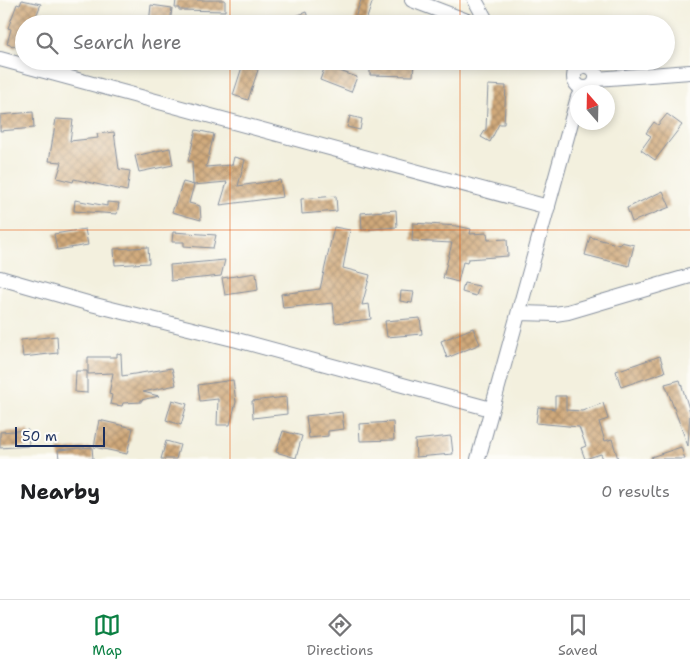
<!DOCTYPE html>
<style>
:root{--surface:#fff;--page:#f2f2f2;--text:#202124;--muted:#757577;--line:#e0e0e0;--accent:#0b8043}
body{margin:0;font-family:"Shantell Sans",sans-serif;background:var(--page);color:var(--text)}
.compass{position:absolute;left:570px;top:85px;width:45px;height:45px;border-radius:50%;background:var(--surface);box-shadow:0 2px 8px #0003;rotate:340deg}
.scale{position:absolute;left:15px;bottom:12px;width:90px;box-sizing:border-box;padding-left:5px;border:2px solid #1b2f5e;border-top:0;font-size:14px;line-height:18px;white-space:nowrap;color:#1b2f5e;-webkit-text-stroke:4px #fdfcf7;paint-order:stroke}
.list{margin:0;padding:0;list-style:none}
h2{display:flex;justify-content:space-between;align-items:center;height:65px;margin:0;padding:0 20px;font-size:21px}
h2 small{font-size:16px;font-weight:400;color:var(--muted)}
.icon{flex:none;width:28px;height:28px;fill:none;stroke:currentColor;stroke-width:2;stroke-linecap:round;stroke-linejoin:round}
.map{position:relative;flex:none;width:690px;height:459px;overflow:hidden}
.search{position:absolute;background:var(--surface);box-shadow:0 2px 8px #0003;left:15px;right:15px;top:15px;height:55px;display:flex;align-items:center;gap:12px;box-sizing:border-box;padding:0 18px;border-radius:28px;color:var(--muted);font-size:19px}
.sheet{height:140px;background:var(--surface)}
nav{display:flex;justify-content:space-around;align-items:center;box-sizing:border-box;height:70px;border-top:1px solid var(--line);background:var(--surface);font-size:14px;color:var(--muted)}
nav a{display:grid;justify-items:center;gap:2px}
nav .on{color:var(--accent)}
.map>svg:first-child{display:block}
.building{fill:url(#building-cross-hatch)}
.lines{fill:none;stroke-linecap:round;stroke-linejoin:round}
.minor-casing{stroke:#87909e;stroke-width:16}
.minor{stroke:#fff;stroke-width:14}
.grid{fill:none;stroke:#e8590c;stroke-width:1;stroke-opacity:0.55}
</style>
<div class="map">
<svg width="690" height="459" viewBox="0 0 690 459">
<defs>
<pattern id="building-cross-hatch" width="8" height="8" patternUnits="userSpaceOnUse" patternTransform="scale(1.25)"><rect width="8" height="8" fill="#d0a97a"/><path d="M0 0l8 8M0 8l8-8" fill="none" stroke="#a88a67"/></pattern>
</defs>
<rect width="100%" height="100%" fill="#fdfcf7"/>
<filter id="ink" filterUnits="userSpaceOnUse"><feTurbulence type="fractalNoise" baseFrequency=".02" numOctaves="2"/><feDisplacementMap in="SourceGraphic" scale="10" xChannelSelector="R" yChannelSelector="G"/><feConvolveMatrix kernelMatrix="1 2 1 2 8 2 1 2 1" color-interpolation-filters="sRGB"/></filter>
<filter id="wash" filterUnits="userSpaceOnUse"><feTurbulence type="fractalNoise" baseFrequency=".0096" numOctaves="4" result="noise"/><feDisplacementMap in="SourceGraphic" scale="20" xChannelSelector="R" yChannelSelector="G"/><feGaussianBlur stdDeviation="1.12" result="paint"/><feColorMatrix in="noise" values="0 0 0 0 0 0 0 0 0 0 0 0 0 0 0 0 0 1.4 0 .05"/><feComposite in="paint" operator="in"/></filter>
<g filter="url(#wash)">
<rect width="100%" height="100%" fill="#f3f0de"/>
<g id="blocks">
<!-- building -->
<path class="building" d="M 22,0 L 41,4 L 33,24 L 24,24 L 24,41 L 19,39 L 16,47 L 7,44 L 11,29 L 8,28 L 17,4 L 20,5 Z
M 176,0 L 225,0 L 225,11 L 179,10 L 179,8 L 175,8 Z
M 361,0 L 373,0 L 365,24 L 354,21 Z
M 151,5 L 172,8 L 170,24 L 149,24 Z
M 306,12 L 311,24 L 278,24 L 278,23 Z
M 370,61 L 414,61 L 413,76 L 370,75 Z
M 243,64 L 258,70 L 248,100 L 233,95 Z
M 325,66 L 357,77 L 351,92 L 320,80 Z
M 488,85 L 506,86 L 504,124 L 499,124 L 490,142 L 481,137 L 486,129 Z
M 33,112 L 34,128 L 0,131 L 0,115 Z
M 667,114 L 682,125 L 655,160 L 641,150 L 651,136 L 646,133 L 654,122 L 658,125 Z
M 350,116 L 362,119 L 360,130 L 347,127 Z
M 56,119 L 73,120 L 70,141 L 98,138 L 97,134 L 114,132 L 119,169 L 130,171 L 127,191 L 74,179 L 73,182 L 57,178 L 62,162 L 49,161 Z
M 196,130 L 214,134 L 206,167 L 232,165 L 234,157 L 245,160 L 238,186 L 280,180 L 283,197 L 220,205 L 227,182 L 193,185 L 192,161 L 188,161 Z
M 170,148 L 173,165 L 139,172 L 135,156 Z
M 183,182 L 194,185 L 189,203 L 200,206 L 201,220 L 172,212 Z
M 663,191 L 670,207 L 632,222 L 627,208 Z
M 336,196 L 337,211 L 302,214 L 301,199 Z
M 75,200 L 107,206 L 107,202 L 119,203 L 117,214 L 74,211 Z
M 396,210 L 397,227 L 362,230 L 361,213 Z
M 413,223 L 457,226 L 471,229 L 470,234 L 487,233 L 488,240 L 507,239 L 508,256 L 468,259 L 467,263 L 463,262 L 458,282 L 443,278 L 452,243 L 412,241 Z
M 334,227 L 350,230 L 343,268 L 370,275 L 362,305 L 369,304 L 371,319 L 335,323 L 333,303 L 283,308 L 281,294 L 320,289 Z
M 85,229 L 88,245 L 57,250 L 54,234 Z
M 173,232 L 216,235 L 213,248 L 184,246 L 184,242 L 172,242 Z
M 590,237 L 620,245 L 621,242 L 634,245 L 629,266 L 585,255 Z
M 148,247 L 149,263 L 115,265 L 114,249 Z
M 225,260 L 221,276 L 171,281 L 170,265 Z
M 256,273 L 258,290 L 225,295 L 222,278 Z
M 464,283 L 479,286 L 476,296 L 462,292 Z
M 401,291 L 414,292 L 412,303 L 400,301 Z
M 420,318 L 422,334 L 387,337 L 385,321 Z
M 473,328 L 480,344 L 447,358 L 441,341 Z
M 57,336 L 58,353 L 23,357 L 21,340 Z
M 117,353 L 121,354 L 122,376 L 172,368 L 176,385 L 143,392 L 159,396 L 141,400 L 141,402 L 123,403 L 122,406 L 110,404 L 112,395 L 109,394 L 113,373 L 88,374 L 88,357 L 117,357 Z
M 660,356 L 665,372 L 621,387 L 616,371 Z
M 76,371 L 87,371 L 87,393 L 75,392 Z
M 233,380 L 236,402 L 230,425 L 217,425 L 218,399 L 200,401 L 198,385 Z
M 680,380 L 690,412 L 688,446 L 665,384 Z
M 555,396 L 566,396 L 566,410 L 582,411 L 603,403 L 608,419 L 599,422 L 605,441 L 612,439 L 618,459 L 603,459 L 601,454 L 585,459 L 581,448 L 586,446 L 579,427 L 536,423 L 538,407 L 555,409 Z
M 286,397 L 287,414 L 253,418 L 252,401 Z
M 172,400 L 187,404 L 181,425 L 166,420 Z
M 342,412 L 344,429 L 328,431 L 328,436 L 309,438 L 306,416 Z
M 99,420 L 133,428 L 127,454 L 94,447 Z
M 393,422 L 394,440 L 360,441 L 359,424 Z
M 28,430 L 29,446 L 0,448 L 0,432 Z
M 283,431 L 302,436 L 296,458 L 276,452 Z
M 451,436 L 453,454 L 416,457 L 415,440 Z
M 166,441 L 180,445 L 176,459 L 161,459 Z
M 92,447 L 93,459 L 59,459 L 58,450 Z
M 681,447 L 685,459 L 652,459 L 651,457 Z"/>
</g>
</g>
<g filter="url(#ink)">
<use href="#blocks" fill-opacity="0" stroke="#87909e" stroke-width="1"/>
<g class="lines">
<defs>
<path id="minor" d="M 412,0 L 475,24
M 475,0 L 488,24
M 0,59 L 548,207
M574 77a11 11 0 1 1 22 0a11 11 0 1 1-22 0Z
M 596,79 L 690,72
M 0,278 L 91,304 L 237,340 L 491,409
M 520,313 L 555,314 L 568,312 L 690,276
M 478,459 L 578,97"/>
</defs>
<!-- minor casing -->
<use href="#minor" class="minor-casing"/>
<!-- minor -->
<use href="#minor" class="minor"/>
</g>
</g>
<!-- grid -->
<path class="grid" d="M 230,0 L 230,24M 460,0 L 460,24M 230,61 L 230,459M 460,61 L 460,459M 0,230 L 690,230"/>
</svg>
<svg class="compass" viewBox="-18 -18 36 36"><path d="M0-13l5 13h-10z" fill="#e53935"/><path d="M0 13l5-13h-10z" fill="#757577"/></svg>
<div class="scale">50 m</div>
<div class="search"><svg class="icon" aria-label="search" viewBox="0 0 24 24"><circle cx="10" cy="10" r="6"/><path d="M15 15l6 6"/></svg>Search here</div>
</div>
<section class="sheet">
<h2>Nearby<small>0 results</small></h2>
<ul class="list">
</ul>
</section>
<nav>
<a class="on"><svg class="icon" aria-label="map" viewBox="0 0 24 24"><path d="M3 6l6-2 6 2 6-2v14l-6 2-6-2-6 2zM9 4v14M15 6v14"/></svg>Map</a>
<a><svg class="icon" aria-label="directions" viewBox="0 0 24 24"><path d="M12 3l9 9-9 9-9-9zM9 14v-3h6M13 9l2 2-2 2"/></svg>Directions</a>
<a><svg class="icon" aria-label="saved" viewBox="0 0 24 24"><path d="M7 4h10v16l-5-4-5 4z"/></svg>Saved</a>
</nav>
